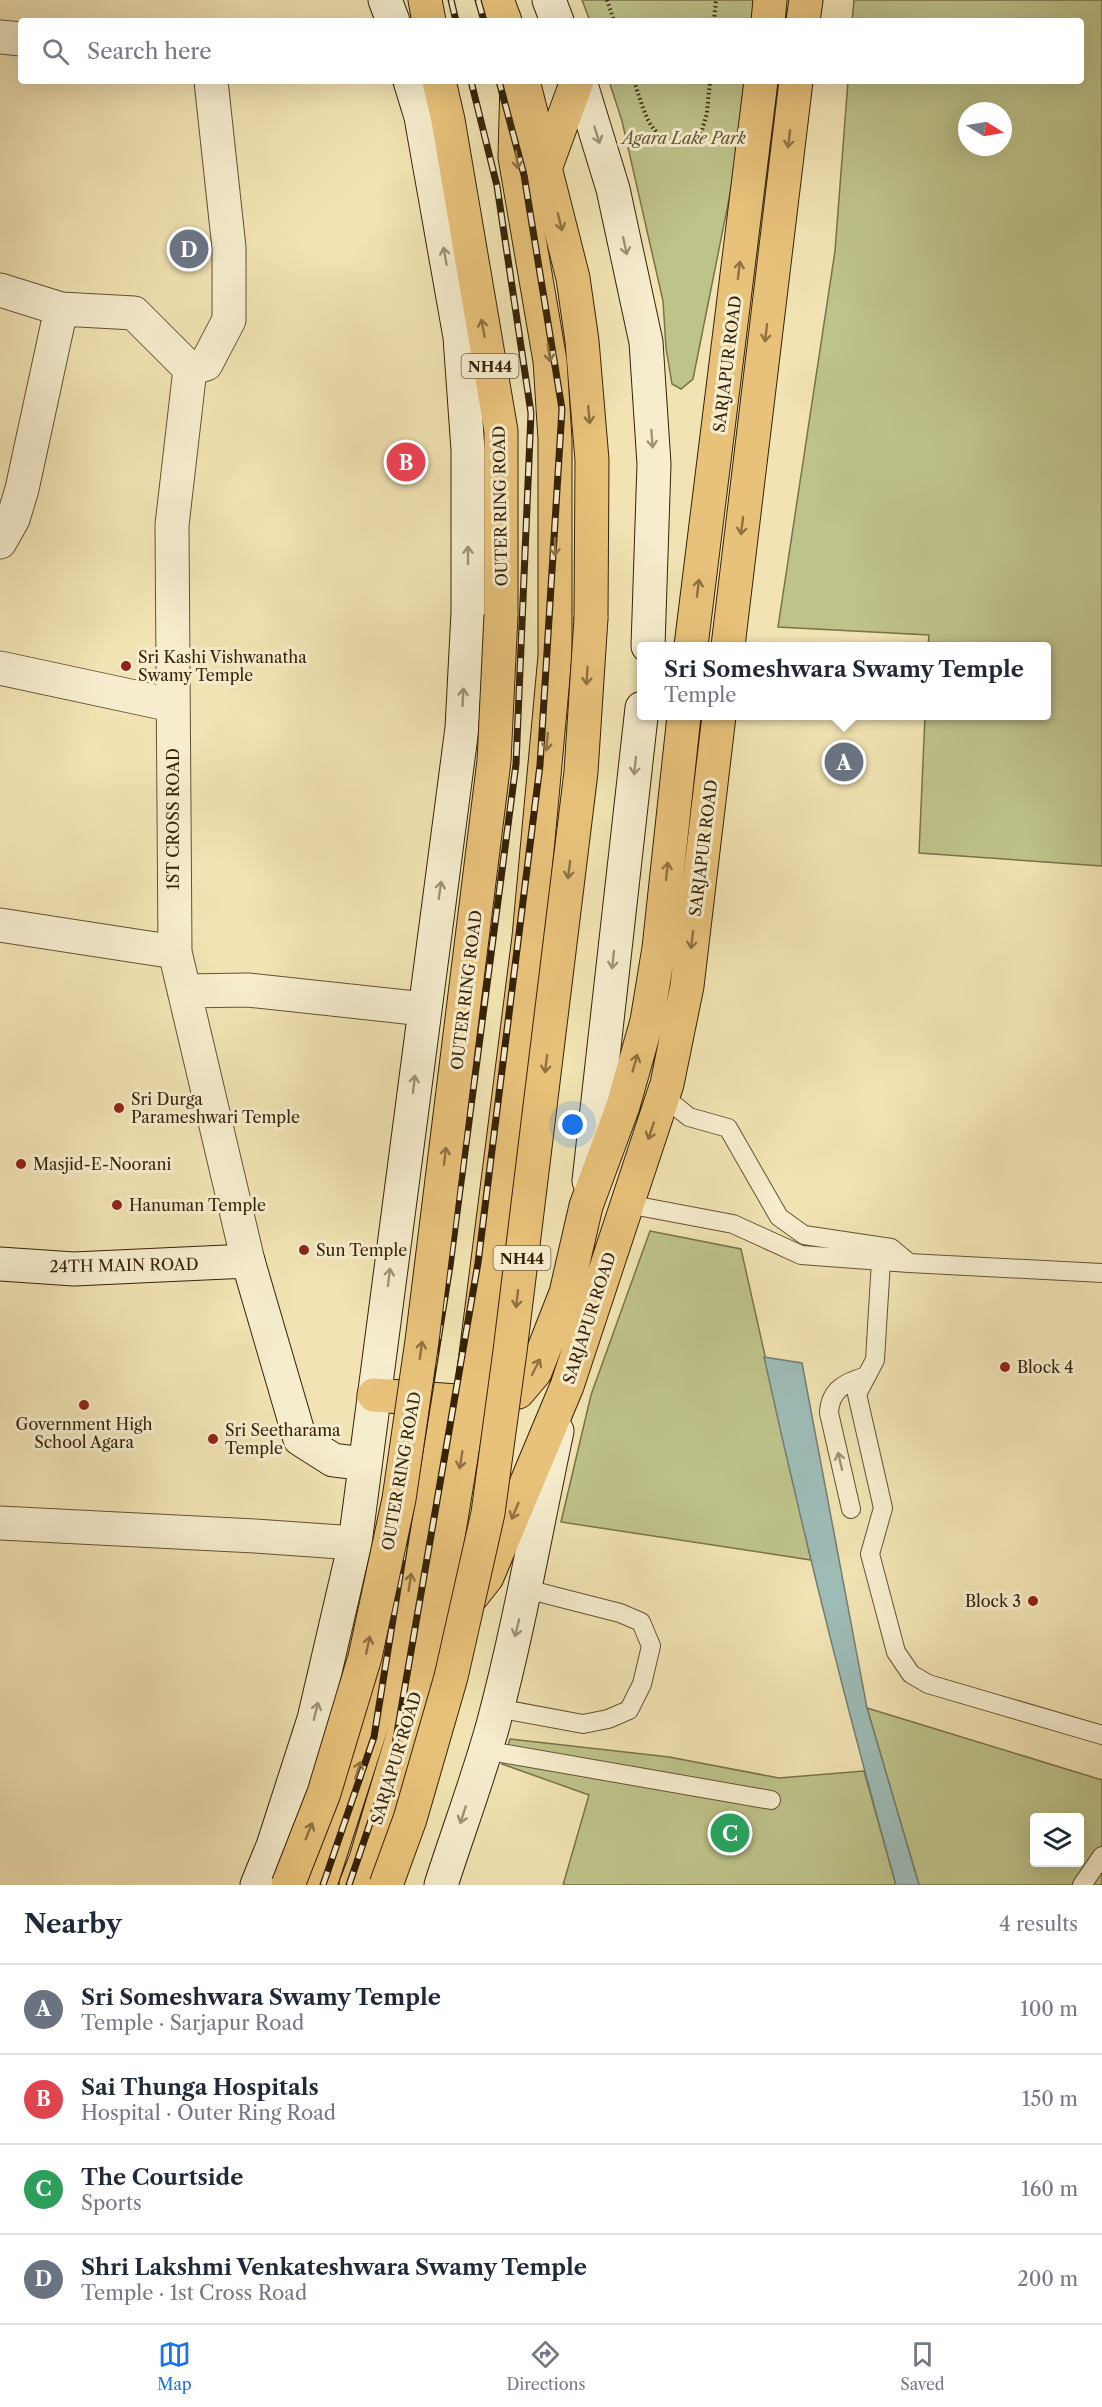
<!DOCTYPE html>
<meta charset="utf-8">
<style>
:root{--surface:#fff;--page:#f2f2f3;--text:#1f2937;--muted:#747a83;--line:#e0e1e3;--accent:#1a73e8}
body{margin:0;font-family:"Libre Caslon Text",serif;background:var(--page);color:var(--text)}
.controls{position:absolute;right:18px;bottom:18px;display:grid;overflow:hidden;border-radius:6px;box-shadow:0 6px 24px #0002}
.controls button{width:54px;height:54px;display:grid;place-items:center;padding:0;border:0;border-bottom:2px solid var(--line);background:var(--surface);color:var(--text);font:30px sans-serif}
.compass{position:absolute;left:958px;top:102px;width:54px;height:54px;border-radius:50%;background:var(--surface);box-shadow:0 6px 24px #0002;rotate:101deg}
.you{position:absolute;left:573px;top:1125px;width:21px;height:21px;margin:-15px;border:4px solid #fff;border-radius:50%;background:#1a73e8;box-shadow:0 0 0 9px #1a73e833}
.badge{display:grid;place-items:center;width:39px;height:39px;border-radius:50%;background:var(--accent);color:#fff;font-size:20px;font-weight:700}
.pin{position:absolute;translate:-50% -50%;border:3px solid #fff;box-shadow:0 2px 6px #0006}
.popup{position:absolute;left:637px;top:642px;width:414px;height:78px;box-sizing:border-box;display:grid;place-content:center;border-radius:6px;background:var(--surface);filter:drop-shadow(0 2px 4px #0005);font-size:20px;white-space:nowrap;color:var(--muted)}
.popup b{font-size:22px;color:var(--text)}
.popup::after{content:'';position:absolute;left:50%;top:100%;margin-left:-12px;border:12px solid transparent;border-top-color:var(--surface)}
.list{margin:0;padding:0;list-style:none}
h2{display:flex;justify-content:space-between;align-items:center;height:78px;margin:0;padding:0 24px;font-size:26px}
h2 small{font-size:20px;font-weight:400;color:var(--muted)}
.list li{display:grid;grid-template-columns:39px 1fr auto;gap:18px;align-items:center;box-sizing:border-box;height:90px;padding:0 24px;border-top:2px solid var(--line)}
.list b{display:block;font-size:22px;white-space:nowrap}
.list p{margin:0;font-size:20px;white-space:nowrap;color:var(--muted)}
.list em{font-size:20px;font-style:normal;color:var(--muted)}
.icon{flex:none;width:33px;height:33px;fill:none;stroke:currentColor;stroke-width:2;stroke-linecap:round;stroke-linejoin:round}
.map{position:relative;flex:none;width:1102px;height:1885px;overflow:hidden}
.search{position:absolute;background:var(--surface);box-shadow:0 6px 24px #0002;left:18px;right:18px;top:18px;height:66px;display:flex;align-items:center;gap:15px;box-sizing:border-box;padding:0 21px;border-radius:6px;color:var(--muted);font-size:22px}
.sheet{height:438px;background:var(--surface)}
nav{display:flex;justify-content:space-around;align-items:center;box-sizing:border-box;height:84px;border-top:2px solid var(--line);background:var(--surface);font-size:16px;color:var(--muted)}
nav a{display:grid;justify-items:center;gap:3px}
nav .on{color:var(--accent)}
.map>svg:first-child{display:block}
.green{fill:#bec38a;stroke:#7a7249;stroke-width:1.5;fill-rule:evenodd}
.water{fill:#9ebcb7;stroke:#757e71;stroke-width:1.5}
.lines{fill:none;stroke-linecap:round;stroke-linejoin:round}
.lane-casing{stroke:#665233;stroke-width:20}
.street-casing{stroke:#665233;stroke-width:35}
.secondary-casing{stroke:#372208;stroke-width:35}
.primary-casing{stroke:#372208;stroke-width:35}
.highway-casing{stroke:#372208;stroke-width:35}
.path{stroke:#372208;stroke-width:4;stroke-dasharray:1.5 3;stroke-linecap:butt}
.lane{stroke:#f6edce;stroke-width:18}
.street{stroke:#f6edce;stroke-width:33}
.secondary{stroke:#f6edce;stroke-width:33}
.primary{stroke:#e8c27a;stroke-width:33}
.highway{stroke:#e8c27a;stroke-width:33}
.rail-casing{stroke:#372208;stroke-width:7}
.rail{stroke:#f6edce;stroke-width:4.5;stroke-dasharray:14;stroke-linecap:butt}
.highway-bridge-casing{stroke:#372208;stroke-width:35;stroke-linecap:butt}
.highway-bridge{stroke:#e8c27a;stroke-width:33}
.oneway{stroke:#a09275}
.oneway2{stroke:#907241}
.poi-dot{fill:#8f2418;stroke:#f6edce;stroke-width:2}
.labels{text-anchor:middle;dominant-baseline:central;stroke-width:6;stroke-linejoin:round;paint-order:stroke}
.shield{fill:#f6edce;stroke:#705f43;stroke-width:1.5}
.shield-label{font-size:15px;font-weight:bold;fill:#372208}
.park-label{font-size:16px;font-style:italic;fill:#60522f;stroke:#f6edce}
.street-label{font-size:16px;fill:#372208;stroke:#f6edce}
.poi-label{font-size:16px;fill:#372208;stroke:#f6edce;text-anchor:start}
</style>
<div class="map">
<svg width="1102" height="1885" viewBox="0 0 1102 1885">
<rect width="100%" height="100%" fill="#f1e3b3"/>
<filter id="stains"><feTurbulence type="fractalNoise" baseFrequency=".00333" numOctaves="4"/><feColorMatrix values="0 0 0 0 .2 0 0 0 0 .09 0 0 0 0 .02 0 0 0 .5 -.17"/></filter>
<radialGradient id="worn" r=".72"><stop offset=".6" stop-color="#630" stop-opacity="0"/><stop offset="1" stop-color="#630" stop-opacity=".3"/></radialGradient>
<!-- green -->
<path class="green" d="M 582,0 L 754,0 L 752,21 L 590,21 Z
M 854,0 L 1102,0 L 1102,866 L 919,853 L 925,716 L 1046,716 L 1046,646 L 928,646 L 929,635 L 778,627 L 835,251 L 848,81 L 1081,81 L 1081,21 L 852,21 ZM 967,111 L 1003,111 L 1003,147 L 967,147 Z
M 609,81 L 746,81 L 739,149 L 693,379 L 681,389 L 672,384 L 666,348 L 663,301 L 622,121 Z
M 650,1231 L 741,1249 L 811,1560 L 561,1522 L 591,1395 Z
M 867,1708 L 1102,1780 L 1102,1885 L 919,1885 ZM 1034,1818 L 1080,1818 L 1080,1862 L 1034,1862 Z
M 510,1739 L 669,1757 L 779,1778 L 864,1771 L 896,1885 L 563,1885 L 589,1795 L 502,1764 Z"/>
<!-- water -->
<path class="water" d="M 764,1357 L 802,1363 L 867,1708 L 919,1885 L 896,1885 C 847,1710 803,1534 764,1357 Z"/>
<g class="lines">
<defs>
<path id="lane" d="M 627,1204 L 733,1224 L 801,1255 L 909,1263 L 891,1248 L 804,1235 L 779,1217 L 728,1128 L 689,1117 L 663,1096
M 881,1261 L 875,1360 L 857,1394 L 883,1508 L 870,1554 L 896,1652 L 911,1674 L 928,1684 L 1102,1735
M 909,1263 L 1102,1273
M 851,1509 L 829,1413 C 830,1389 846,1382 867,1376
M 497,1708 L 583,1724 L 608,1719 L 629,1710 L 642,1684 L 651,1646 L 641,1622 L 620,1613 L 526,1589
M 484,1750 L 771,1800
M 1082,1885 L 1102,1856"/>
<path id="street" d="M 0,37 L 21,39
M 0,290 L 61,309 L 134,313 L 190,369
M 190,369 L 172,525 L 175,952 L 248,1261
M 190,369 L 206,364 L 229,320 L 229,248 L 211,81
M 0,542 L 13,519 L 22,489 L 61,309
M 0,668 L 172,705
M 0,925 L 175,952
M 184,991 L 248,990 L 424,1009
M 0,1523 L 255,1536 L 355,1543"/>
<path id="secondary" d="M 385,0 L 393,21
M 549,0 L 557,21
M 580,81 L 613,189 L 646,342 L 654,464 L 648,646
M 589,1181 L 642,708
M 0,1264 L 74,1269 L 248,1261 L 300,1439 L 333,1460 L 365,1464
M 257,1885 L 273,1846 L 314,1719 L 355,1543 L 462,728 L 468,613 L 468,450 L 460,337 L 421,117 L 410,81
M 441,1885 C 458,1832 478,1779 493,1725 C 519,1628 536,1529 557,1431"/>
<path id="primary" d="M 768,21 L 770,0
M 803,21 L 806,0
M 691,646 L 761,81
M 728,646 L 796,81
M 374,1395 L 470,1402 L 518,1392 L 535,1372 L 566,1293 L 586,1206 L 623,1106 L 647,1021 L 659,948 L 684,716
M 472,1596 L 487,1577 L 567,1386 L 667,1084 L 687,986 L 719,716
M 320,1885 L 400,1637 L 442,1400
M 356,1885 L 366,1859 L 431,1642 L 470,1402 L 529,937 L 555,656 L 555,439 L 550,361 L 515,157 L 517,81"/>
<path id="highway" d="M 425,0 L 429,21
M 497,0 L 505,21
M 439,81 L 448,120 L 501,431 L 501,615
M 523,81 L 573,278 L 582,341 L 592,460 L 591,618
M 546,166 L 577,81"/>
</defs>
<!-- lane casing -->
<use href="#lane" class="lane-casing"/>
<!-- street casing -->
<use href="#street" class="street-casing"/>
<!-- secondary casing -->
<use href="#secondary" class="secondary-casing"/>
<!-- primary casing -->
<use href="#primary" class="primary-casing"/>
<!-- highway casing -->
<use href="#highway" class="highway-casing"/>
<!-- path -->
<path class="path" d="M 607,0 L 614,21
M 714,21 L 716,0
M 634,81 C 647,118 651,154 701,134 L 707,113 L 710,81"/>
<!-- lane -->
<use href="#lane" class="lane"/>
<!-- street -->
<use href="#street" class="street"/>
<!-- secondary -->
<use href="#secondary" class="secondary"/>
<!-- primary -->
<use href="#primary" class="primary"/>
<!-- highway -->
<use href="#highway" class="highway"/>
<defs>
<path id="rail" d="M 451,0 L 456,21
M 478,0 L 484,21
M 323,1885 L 374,1737 L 450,1266 L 516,764 L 531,413 L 497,186 L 471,81
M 349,1885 L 393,1756 L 478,1263 L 540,765 L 562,409 L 524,175 L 499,81"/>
</defs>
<!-- rail casing -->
<use href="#rail" class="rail-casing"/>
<!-- rail -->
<use href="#rail" class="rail"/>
<defs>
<path id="highway-bridge" d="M 288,1885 L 324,1793 L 365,1657 L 399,1499 L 422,1341 L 494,761 L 501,615
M 386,1885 L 410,1819 L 451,1677 L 488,1513 L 510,1351 L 581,772 L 591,618"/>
</defs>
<!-- highway-bridge casing -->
<use href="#highway-bridge" class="highway-bridge-casing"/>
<!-- highway-bridge -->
<use href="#highway-bridge" class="highway-bridge"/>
</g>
<!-- one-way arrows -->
<defs><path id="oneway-shaft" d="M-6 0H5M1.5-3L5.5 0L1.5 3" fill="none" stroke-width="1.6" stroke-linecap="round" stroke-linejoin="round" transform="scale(1.5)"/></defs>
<g class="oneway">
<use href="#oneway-shaft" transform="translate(597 135) rotate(73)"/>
<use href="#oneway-shaft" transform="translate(625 246) rotate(78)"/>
<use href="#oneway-shaft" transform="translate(445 256) rotate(-100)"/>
<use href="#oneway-shaft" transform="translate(652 439) rotate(86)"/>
<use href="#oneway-shaft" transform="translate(468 555) rotate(-90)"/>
<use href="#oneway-shaft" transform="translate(463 697) rotate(-87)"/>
<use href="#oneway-shaft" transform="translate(635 766) rotate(96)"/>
<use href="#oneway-shaft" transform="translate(440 890) rotate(-82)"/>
<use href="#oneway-shaft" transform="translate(613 960) rotate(96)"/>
<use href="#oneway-shaft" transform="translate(414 1084) rotate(-83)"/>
<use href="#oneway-shaft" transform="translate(389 1277) rotate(-83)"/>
<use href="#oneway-shaft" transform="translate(840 1461) rotate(-103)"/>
<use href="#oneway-shaft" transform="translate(517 1628) rotate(104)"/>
<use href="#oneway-shaft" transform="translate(316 1711) rotate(-76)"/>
<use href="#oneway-shaft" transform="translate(463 1815) rotate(108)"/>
</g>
<g class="oneway2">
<use href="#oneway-shaft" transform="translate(789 139) rotate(97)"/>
<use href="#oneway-shaft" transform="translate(517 160) rotate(84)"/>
<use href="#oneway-shaft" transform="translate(560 222) rotate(76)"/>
<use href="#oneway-shaft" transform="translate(739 270) rotate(-83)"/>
<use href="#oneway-shaft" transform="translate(483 328) rotate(-100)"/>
<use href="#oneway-shaft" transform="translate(766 333) rotate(97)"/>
<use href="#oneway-shaft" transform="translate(549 353) rotate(82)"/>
<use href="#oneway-shaft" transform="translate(589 415) rotate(85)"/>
<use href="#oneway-shaft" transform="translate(742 526) rotate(97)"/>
<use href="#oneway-shaft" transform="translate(555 547) rotate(90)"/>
<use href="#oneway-shaft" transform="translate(698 588) rotate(-83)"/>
<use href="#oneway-shaft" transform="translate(587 676) rotate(93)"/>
<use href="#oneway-shaft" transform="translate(547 742) rotate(95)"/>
<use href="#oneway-shaft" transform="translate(569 870) rotate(97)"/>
<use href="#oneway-shaft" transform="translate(667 871) rotate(-84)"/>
<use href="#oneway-shaft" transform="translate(692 940) rotate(97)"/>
<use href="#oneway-shaft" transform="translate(635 1063) rotate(-74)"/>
<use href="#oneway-shaft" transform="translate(546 1064) rotate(97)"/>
<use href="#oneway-shaft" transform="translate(651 1131) rotate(108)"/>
<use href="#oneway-shaft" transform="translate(445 1156) rotate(-83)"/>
<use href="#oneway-shaft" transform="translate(517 1299) rotate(97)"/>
<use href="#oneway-shaft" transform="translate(421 1350) rotate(-82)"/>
<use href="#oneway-shaft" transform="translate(536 1367) rotate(-63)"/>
<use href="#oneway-shaft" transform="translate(461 1460) rotate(99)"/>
<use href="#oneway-shaft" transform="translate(515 1511) rotate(113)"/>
<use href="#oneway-shaft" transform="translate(410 1582) rotate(-81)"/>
<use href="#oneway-shaft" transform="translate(368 1645) rotate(-78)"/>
<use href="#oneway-shaft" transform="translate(358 1770) rotate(-72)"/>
<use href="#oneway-shaft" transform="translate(309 1831) rotate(-68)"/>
</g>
<!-- markers -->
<g class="poi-dot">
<circle cx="126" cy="666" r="6"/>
<circle cx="119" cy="1108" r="6"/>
<circle cx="21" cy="1164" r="6"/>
<circle cx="117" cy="1205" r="6"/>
<circle cx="304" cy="1250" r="6"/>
<circle cx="1005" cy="1367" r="6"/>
<circle cx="84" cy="1405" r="6"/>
<circle cx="213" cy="1439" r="6"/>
<circle cx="1033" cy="1601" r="6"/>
</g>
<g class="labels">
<!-- shield labels -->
<g class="shield">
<rect x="461.5" y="354" width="57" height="24" rx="4.5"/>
<rect x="493.5" y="1246" width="57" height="24" rx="4.5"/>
</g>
<g class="shield-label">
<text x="490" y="366">NH44</text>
<text x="522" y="1258">NH44</text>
</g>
<!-- park labels -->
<g class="park-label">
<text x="684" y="138">Agara Lake Park</text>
</g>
<!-- street labels -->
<g class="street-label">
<text transform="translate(727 364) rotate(-83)">SARJAPUR ROAD</text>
<text transform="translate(500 506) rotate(-91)">OUTER RING ROAD</text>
<text transform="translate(173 819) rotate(-90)">1ST CROSS ROAD</text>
<text transform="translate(703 848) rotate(-83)">SARJAPUR ROAD</text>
<text transform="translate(466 990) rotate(-83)">OUTER RING ROAD</text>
<text transform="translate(124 1265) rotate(-1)">24TH MAIN ROAD</text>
<text transform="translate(589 1318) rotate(-72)">SARJAPUR ROAD</text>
<text transform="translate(401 1471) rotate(-80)">OUTER RING ROAD</text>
<text transform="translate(396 1758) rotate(-73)">SARJAPUR ROAD</text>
</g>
<!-- poi labels -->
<g class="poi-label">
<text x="138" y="657">Sri Kashi Vishwanatha<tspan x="138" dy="18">Swamy Temple</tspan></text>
<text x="131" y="1099">Sri Durga<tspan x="131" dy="18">Parameshwari Temple</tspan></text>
<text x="33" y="1164">Masjid-E-Noorani</text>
<text x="129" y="1205">Hanuman Temple</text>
<text x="316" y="1250">Sun Temple</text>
<text x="1017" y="1367">Block 4</text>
<text x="84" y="1424" text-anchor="middle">Government High<tspan x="84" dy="18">School Agara</tspan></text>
<text x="225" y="1430">Sri Seetharama<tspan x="225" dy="18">Temple</tspan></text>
<text x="1021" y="1601" text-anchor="end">Block 3</text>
</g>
</g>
<rect width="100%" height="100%" filter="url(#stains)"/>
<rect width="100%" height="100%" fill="url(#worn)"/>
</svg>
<div class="controls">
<button><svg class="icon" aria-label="layers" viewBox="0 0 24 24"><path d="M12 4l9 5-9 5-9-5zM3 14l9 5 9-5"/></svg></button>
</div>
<svg class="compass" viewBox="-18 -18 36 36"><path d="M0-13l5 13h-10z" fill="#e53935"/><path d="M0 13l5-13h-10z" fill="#747a83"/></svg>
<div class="you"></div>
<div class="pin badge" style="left:844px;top:762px;background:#6b7280">A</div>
<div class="popup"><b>Sri Someshwara Swamy Temple</b>Temple</div>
<div class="pin badge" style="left:406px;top:462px;background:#e0444e">B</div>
<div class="pin badge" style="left:730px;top:1833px;background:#2e9e5b">C</div>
<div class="pin badge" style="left:189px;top:249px;background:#6b7280">D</div>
<div class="search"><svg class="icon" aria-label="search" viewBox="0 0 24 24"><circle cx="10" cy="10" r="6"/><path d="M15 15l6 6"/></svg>Search here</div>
</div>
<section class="sheet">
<h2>Nearby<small>4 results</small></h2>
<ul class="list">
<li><span class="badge" style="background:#6b7280">A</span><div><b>Sri Someshwara Swamy Temple</b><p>Temple · Sarjapur Road</p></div><em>100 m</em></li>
<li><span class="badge" style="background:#e0444e">B</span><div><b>Sai Thunga Hospitals</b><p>Hospital · Outer Ring Road</p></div><em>150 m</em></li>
<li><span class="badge" style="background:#2e9e5b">C</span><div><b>The Courtside</b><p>Sports</p></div><em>160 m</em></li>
<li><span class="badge" style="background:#6b7280">D</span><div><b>Shri Lakshmi Venkateshwara Swamy Temple</b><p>Temple · 1st Cross Road</p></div><em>200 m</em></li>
</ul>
</section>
<nav>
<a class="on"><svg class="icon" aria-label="map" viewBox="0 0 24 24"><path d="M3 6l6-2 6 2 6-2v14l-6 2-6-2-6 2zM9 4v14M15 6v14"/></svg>Map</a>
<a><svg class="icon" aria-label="directions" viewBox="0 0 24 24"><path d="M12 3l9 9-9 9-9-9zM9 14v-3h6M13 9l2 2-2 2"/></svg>Directions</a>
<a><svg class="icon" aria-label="saved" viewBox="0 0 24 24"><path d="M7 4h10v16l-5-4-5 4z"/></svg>Saved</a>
</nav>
